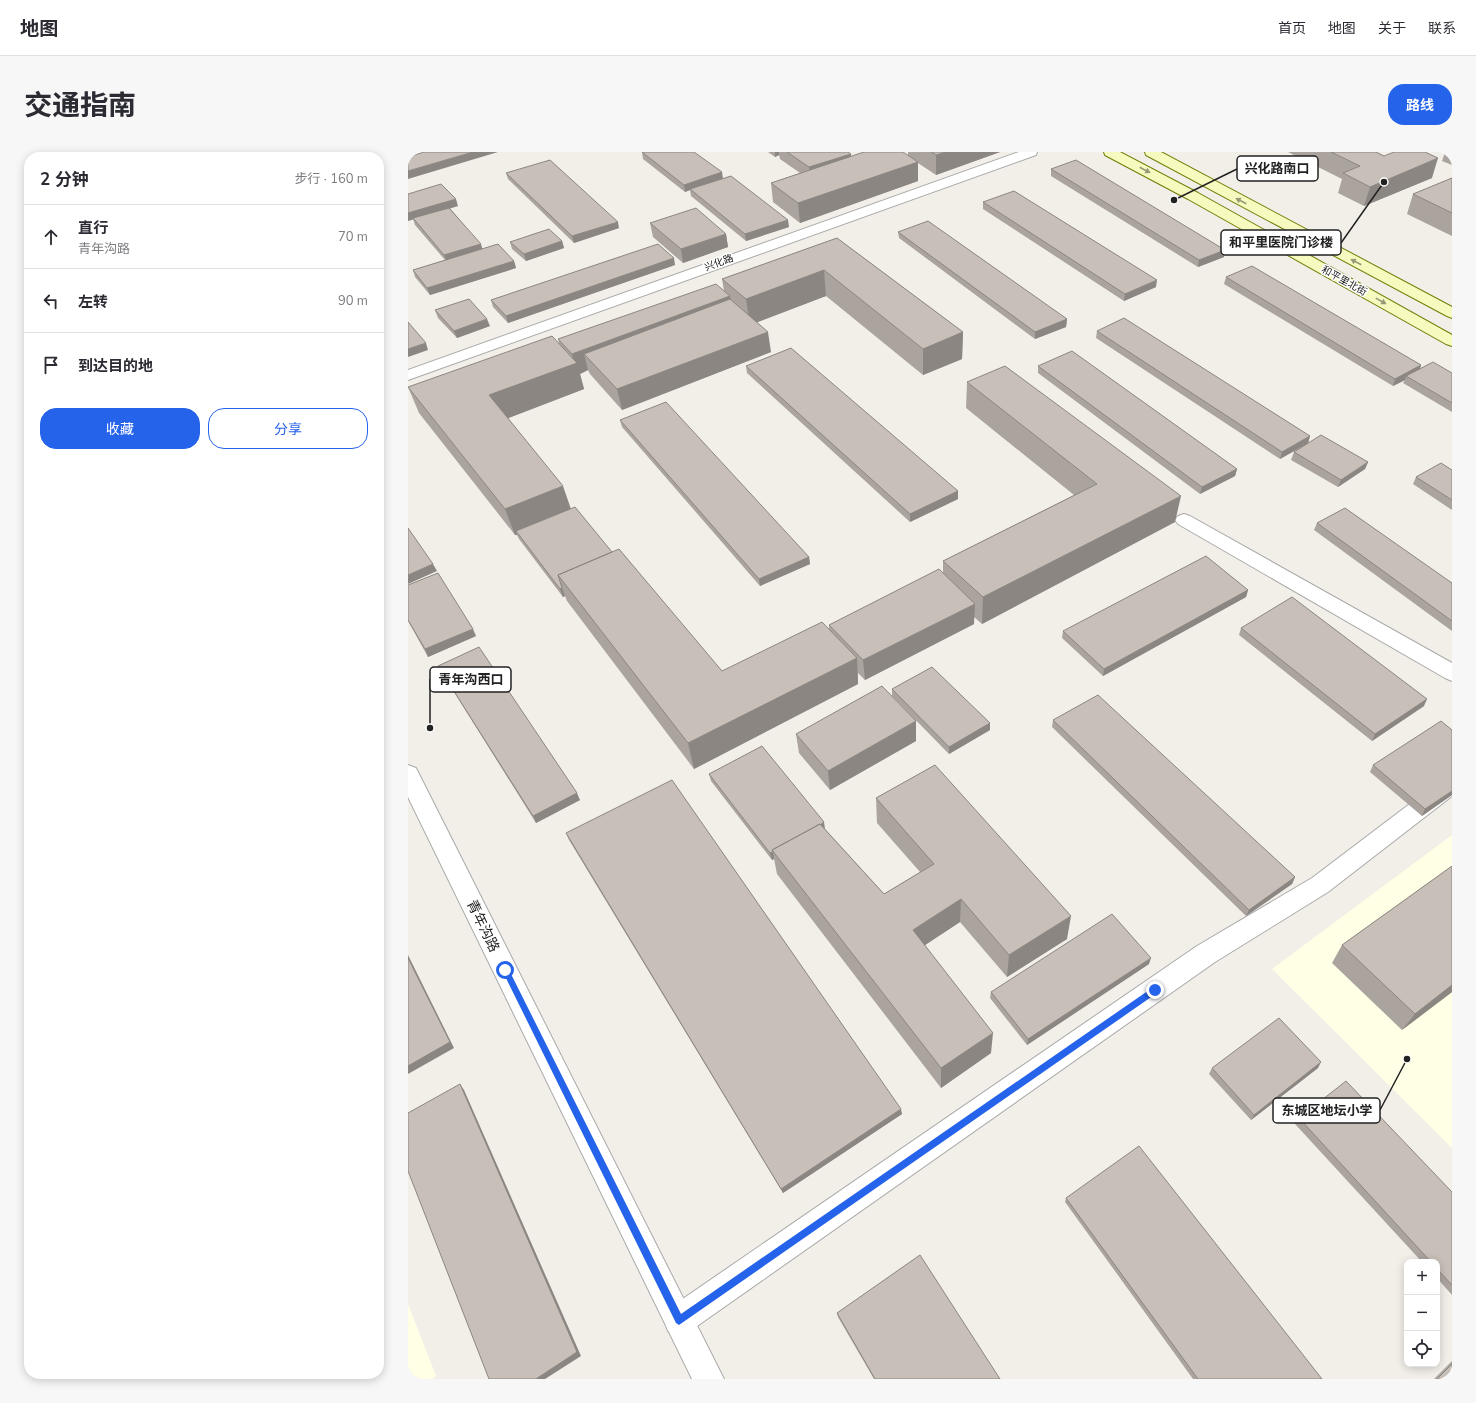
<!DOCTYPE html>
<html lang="zh">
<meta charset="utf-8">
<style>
:root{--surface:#fff;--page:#f7f7f7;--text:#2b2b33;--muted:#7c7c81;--line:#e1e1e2;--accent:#2563eb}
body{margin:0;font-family:"Nunito Sans","Noto Sans SC",sans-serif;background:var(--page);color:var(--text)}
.controls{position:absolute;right:12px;bottom:12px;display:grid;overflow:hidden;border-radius:8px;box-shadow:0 2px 10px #0003}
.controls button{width:36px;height:36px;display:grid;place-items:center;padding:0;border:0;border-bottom:1px solid var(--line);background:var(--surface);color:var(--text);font:20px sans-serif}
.stop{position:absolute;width:12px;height:12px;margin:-9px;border:3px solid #2563eb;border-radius:50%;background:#fff}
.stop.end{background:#2563eb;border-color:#fff;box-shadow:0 1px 4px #0008}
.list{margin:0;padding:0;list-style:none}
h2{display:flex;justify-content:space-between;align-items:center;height:52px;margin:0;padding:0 16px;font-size:17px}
h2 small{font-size:13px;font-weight:400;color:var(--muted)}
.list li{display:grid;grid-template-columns:26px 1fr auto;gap:12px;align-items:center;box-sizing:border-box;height:64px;padding:0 16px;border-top:1px solid var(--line)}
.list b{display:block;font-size:15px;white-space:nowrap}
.list p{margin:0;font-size:13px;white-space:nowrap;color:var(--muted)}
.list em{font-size:13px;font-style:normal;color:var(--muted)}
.actions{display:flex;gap:8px;padding:12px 16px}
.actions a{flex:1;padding:9px 0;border:1px solid var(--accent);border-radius:16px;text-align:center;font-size:14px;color:var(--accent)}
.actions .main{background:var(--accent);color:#fff}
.icon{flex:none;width:22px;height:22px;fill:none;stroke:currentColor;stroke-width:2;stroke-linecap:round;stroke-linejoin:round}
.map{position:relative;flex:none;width:1044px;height:1227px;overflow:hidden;border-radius:16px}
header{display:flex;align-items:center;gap:24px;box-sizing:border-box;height:56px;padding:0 20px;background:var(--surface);border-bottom:1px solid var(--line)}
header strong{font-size:19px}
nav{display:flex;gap:22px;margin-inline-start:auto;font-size:14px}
.intro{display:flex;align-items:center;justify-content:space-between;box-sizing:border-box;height:96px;padding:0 24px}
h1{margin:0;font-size:28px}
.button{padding:10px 18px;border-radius:16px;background:var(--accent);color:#fff;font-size:14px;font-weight:700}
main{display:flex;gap:24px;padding:0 24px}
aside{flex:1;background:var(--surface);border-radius:16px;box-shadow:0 2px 10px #0003}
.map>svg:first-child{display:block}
.education{fill:#ffffe5}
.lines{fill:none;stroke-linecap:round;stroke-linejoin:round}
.minor-casing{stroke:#a9a9a9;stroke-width:2}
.tertiary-casing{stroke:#a9a9a9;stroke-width:2}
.secondary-casing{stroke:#707d05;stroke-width:2}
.minor{fill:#fff;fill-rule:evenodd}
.tertiary{fill:#fff;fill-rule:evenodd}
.secondary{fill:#f7fabf;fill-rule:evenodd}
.wall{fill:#aba49e}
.shaded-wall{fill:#8b8681}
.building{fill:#c7bfb8;stroke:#8b8681}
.oneway{fill:#979978}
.route{fill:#2563eb}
.labels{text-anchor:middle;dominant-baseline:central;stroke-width:3;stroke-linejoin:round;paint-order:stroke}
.far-street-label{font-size:10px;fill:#222;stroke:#fff}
.near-street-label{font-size:14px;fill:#222;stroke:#fff}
.leader{fill:none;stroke:#222;stroke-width:1.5}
.callout-dot{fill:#222;stroke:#fff;stroke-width:1.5}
.callout{fill:#fff;stroke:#222;stroke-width:1.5}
.callout-label{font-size:13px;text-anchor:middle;font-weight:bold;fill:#222}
</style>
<header>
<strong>地图</strong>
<nav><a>首页</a><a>地图</a><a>关于</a><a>联系</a></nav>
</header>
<div class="intro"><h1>交通指南</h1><a class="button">路线</a></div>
<main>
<aside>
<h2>2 分钟<small>步行 · 160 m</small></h2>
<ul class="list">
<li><svg class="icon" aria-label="ahead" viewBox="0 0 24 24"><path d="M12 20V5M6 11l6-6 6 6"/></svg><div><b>直行</b><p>青年沟路</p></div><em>70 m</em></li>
<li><svg class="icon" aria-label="left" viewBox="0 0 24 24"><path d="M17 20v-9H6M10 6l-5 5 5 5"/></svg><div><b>左转</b></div><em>90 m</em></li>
<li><svg class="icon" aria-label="arrive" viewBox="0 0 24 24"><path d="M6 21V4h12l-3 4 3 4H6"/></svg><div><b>到达目的地</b></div></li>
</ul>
<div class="actions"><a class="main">收藏</a><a>分享</a></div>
</aside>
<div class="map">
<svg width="1044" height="1227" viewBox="0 0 1044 1227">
<rect width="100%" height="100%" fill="#f2efe9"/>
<!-- education -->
<path class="education" d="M 1044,683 L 1044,996 L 864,817 Z
M 0,1152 L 28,1224 L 24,1227 L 0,1227 Z"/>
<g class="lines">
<defs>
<path id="minor" d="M 611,0 L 629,0 L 628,3 L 0,228 L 0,218 Z
M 776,362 L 782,364 L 1044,511 L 1044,529 L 1037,526 L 770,372 L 767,368 L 770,364 Z
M 1044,623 L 1044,644 L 920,740 L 807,810 L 282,1179 L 271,1183 L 260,1179 L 256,1168 L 260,1157 L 789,794 L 904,726 L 1036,626 Z"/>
<path id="tertiary" d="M 0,613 L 8,616 L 11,622 L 316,1227 L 284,1227 L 0,645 Z"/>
<path id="secondary" d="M 696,0 L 712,0 L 790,41 L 1044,183 L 1044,194 L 1038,192 L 780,47 L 697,3 Z
M 737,0 L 753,0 L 1044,155 L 1044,166 L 1039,164 L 738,3 Z"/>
</defs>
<!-- minor casing -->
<use href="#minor" class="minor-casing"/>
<!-- tertiary casing -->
<use href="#tertiary" class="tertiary-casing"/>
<!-- secondary casing -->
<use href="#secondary" class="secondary-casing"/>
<!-- minor -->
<use href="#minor" class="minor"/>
<!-- tertiary -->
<use href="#tertiary" class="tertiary"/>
<!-- secondary -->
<use href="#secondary" class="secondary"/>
</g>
<!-- wall -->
<path class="wall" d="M 234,0 L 315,26 L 381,75 L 338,89 L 283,44 L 282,38 L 277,40 L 235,7 Z
M 360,0 L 440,0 L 443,4 L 500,3 L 500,0 L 592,0 L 528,23 L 510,11 L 510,29 L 392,71 L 365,50 L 363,31 L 392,21 L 372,7 L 371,3 L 367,5 Z
M 880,0 L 968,0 L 1024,26 L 956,54 L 930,41 L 934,27 Z
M 1037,0 L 1044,0 L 1044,13 L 1034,9 Z
M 643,17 L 817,98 L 816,105 L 790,115 L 643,24 Z
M 98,21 L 211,76 L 166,91 L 100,27 Z
M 1044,26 L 1044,84 L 999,62 L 1005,42 Z
M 0,42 L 50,54 L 42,56 L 75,97 L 106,109 L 108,116 L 22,143 L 7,125 L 5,118 L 37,108 L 7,73 L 5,67 L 0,69 Z
M 575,50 L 748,135 L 716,149 L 575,57 Z
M 242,71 L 318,82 L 320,95 L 275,111 L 245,85 Z
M 490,80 L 659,167 L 658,175 L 627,187 L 491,86 Z
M 429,86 L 555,180 L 554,207 L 515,223 L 418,144 L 349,170 L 363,200 L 214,258 L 182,222 L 180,218 L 172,222 L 176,237 L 100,266 L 162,357 L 204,400 L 314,519 L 421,478 L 421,473 L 535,422 L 535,409 L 666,343 L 558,256 L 559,230 L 767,370 L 574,472 L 566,465 L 566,472 L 457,528 L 450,521 L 450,532 L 286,617 L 159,449 L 157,444 L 155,445 L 111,387 L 109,383 L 107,383 L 11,261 L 0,235 L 151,191 L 150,187 L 316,139 L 314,127 Z
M 154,89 L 156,96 L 118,109 L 104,97 L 102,90 Z
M 267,113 L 100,171 L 85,155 L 83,148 Z
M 818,125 L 1013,213 L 1012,217 L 1044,221 L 1044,260 L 995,231 L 997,228 L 985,234 L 816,132 Z
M 27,158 L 82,174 L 49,186 L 30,166 Z
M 689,179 L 902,284 L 900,291 L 960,310 L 957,317 L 930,335 L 883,308 L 886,300 L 897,293 L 872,307 L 688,186 Z
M 338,214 L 550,339 L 550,347 L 502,370 L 339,221 Z
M 630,214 L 829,317 L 827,324 L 792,342 L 630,221 Z
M 212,268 L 401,405 L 402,412 L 352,434 L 214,275 Z
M 1044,318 L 1044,358 L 1005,332 L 1008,325 Z
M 909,371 L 1044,431 L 1044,479 L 906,378 Z
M 0,433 L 68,484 L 20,505 L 0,469 Z
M 840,438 L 838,445 L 695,524 L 654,486 L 655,479 Z
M 833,476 L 1016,554 L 964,589 L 831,483 Z
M 30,514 L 172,648 L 128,671 L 34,521 Z
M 484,537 L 582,578 L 541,602 L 484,544 Z
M 645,568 L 887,725 L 884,732 L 838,764 L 644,575 Z
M 1044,578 L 1044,643 L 1014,664 L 962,620 L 965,613 Z
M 388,582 L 508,589 L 422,638 L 391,601 Z
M 301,622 L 417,677 L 476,742 L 512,720 L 469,671 L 468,646 L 659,787 L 599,825 L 552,770 L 517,793 L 583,901 L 533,936 L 369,722 L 366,707 L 364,708 L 303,629 Z
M 158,681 L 494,962 L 375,1041 L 161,688 Z
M 1044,714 L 1044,840 L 994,878 L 924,811 L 934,793 Z
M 741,812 L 619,893 L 582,846 L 583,840 Z
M 804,916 L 910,916 L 843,968 L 801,922 Z
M 891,966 L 1044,1040 L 1044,1143 L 1029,1126 L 1029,1110 L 1014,1110 L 887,972 Z
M 658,1046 L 914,1227 L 785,1227 L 657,1050 Z
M 429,1161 L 592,1227 L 466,1227 L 430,1165 Z
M 1044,1209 L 1044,1227 L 1026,1227 Z"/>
<!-- shaded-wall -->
<path class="shaded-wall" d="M 65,0 L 90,0 L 0,27 L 0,19 Z
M 367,0 L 371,0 L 371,3 L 367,5 Z
M 538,0 L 592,0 L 528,23 L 528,3 Z
M 443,2 L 444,15 L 402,28 L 401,15 Z
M 1030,6 L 1024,26 L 956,54 L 962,35 Z
M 510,10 L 510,29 L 392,71 L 390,51 Z
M 314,20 L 315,27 L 282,37 L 282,38 L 277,40 L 276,33 Z
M 48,47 L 50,54 L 0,69 L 0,61 Z
M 380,68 L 381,75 L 338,89 L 337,82 Z
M 210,70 L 211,76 L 166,91 L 164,84 Z
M 318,82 L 320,95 L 275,111 L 273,97 Z
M 154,89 L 156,96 L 118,109 L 116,102 Z
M 73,92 L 75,99 L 39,110 L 36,103 Z
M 817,98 L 816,105 L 790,115 L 791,108 Z
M 266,106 L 267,113 L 100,171 L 98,164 Z
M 106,109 L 108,116 L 22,143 L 19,136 Z
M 416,118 L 418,144 L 342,173 L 338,147 Z
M 749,128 L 748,135 L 716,149 L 717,142 Z
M 322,144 L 325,164 L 176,202 L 180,218 L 172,222 L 176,237 L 90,270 L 81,243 L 166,212 L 164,202 Z
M 79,167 L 82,174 L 49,186 L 46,179 Z
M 659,167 L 658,175 L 627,187 L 627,180 Z
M 360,180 L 363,200 L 214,258 L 209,237 Z
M 555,180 L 554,207 L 515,223 L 515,197 Z
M 18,191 L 20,198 L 0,205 L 0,197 Z
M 1013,213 L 1011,220 L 998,224 L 997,228 L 985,234 L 987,227 Z
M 902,284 L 900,291 L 872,307 L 874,300 Z
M 960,310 L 957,317 L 930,335 L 933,328 Z
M 829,317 L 827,324 L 792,342 L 794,335 Z
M 155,334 L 164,360 L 108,379 L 109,383 L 107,383 L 97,357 Z
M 550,339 L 550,347 L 502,370 L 502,362 Z
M 773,344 L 767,370 L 574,472 L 575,445 Z
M 401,405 L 402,412 L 352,434 L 351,427 Z
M 25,412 L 29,419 L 0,432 L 0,423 Z
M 154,436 L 157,444 L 155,445 L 152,437 Z
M 840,438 L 838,445 L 695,524 L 696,517 Z
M 567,452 L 566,472 L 457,528 L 455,508 Z
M 65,477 L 68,484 L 20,505 L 17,497 Z
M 449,506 L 450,532 L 286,617 L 280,591 Z
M 1019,547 L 1016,554 L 964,589 L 967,582 Z
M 508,569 L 508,589 L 422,638 L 420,619 Z
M 582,571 L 582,578 L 541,602 L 541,595 Z
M 1044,639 L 1044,643 L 1014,664 L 1017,657 Z
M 169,641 L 172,648 L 128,671 L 125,664 Z
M 416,670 L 417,677 L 370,705 L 366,700 Z
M 365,700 L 366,707 L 364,708 L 362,701 Z
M 887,725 L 884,732 L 838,764 L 841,758 Z
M 553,747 L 552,770 L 505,801 L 505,778 Z
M 663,764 L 659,787 L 599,825 L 601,803 Z
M 0,803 L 46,896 L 0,922 Z
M 743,806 L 741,812 L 619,893 L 620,887 Z
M 1044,833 L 1044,840 L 994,878 L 1007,862 Z
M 585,881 L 583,901 L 533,936 L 533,916 Z
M 913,910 L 910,916 L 843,968 L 846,963 Z
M 52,932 L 56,938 L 173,1204 L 137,1227 L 128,1227 Z
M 493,957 L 494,962 L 375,1041 L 373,1037 Z"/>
<!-- building -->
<path class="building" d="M 16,0 L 65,0 L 0,19 L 0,5 Z
M 234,0 L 286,0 L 314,20 L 276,33 Z
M 379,0 L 440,0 L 443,2 L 401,15 Z
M 456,0 L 495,0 L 510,10 L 390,51 L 363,31 Z
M 523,0 L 538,0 L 528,3 Z
M 923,0 L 968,0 L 976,4 L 986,0 L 1017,0 L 1030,6 L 962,35 L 935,21 L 952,14 Z
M 142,8 L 210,70 L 164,84 L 98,21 Z
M 668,8 L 817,98 L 791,108 L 643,17 Z
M 323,24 L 380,68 L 337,82 L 282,37 Z
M 1044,26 L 1044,61 L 1005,42 Z
M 33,32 L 48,47 L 0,61 L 0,42 Z
M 606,39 L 749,128 L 717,142 L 575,50 Z
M 41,56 L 73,92 L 36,103 L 5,66 Z
M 288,56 L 318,82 L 273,97 L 242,71 Z
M 520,69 L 659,167 L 627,180 L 490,80 Z
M 141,77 L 154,89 L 116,102 L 102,90 Z
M 429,86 L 555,180 L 515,197 L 416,118 L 338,147 L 314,127 Z
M 90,92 L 106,109 L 19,136 L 5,118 Z
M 250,92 L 266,106 L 98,164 L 83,148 Z
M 844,114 L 1013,213 L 987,227 L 818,125 Z
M 308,132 L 322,144 L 164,202 L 150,187 Z
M 61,147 L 79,167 L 46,179 L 27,158 Z
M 322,147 L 360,180 L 209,237 L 176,202 Z
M 716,166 L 902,284 L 874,300 L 689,179 Z
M 0,170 L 18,191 L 0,197 Z
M 144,184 L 169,211 L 81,243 L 155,334 L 97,357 L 0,235 Z
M 383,196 L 550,339 L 502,362 L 338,214 Z
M 664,199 L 829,317 L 794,335 L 630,214 Z
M 1025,210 L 1044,221 L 1044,251 L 998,224 Z
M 597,214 L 773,344 L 575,445 L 535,409 L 689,332 L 559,230 Z
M 258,250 L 401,405 L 351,427 L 212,268 Z
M 913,283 L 960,310 L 933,328 L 886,300 Z
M 1033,311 L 1044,318 L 1044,348 L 1008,325 Z
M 167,355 L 204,400 L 150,423 L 154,436 L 152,437 L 108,379 Z
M 937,356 L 1044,431 L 1044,469 L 909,371 Z
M 0,376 L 25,412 L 0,423 Z
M 211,397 L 314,519 L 414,470 L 449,506 L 280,591 L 150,423 Z
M 798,404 L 840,438 L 696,517 L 655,479 Z
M 531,417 L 567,452 L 455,508 L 421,473 Z
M 30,421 L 65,477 L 17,497 L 0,468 L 0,433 Z
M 884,445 L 1019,547 L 967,582 L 833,476 Z
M 71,495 L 169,641 L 125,664 L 30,514 Z
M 524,515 L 582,571 L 541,595 L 484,537 Z
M 474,534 L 508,569 L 420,619 L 388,582 Z
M 690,543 L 887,725 L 841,758 L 645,568 Z
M 1033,569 L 1044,578 L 1044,639 L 1017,657 L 965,613 Z
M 354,594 L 416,670 L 412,673 L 412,672 L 364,698 L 365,700 L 362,701 L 301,622 Z
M 527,613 L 663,764 L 601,803 L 553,747 L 505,778 L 585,881 L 533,916 L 364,698 L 412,672 L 476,742 L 526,712 L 468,646 Z
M 264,628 L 493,957 L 373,1037 L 158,681 Z
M 1044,714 L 1044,833 L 1007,862 L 934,793 Z
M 704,762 L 743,806 L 620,887 L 583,840 Z
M 0,806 L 42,890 L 0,914 Z
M 871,866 L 913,910 L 846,963 L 804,916 Z
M 938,929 L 1044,1040 L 1044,1133 L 1029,1117 L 1029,1110 L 1023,1110 L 891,966 Z
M 52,932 L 169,1200 L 128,1227 L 81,1227 L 0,1019 L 0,961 Z
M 731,994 L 914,1227 L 790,1227 L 658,1046 Z
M 512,1103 L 592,1227 L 467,1227 L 429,1161 Z
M 1044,1212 L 1044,1227 L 1029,1227 Z"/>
<!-- one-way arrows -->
<defs><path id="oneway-solid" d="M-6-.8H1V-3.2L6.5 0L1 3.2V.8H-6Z"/></defs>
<g class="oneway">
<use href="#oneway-solid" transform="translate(737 18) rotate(28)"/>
<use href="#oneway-solid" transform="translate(833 49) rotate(-152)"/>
<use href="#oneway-solid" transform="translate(948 110) rotate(-152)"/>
<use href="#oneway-solid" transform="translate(973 149) rotate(29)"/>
</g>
<!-- route -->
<path class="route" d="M 97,815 L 100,816 L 273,1162 L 744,836 L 749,836 L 750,838 L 749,841 L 271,1173 L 268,1171 L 95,820 L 95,816 Z"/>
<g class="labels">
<!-- far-street labels -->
<g class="far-street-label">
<text transform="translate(311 111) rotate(-20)">兴化路</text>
<text transform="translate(936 129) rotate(29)">和平里北街</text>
</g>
<!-- near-street labels -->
<g class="near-street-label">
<text transform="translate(75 774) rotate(64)">青年沟路</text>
</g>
</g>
<!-- callouts -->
<path class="leader" d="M766 48L829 17M976 30L933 91M22 576L22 527M999 907L972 958"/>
<g class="callout-dot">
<circle cx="766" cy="48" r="4"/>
<circle cx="976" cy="30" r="4"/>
<circle cx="22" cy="576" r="4"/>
<circle cx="999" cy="907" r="4"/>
</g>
<g class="callout">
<rect x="829" y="4" width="81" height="25" rx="4"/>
<rect x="813" y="78" width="120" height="25" rx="4"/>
<rect x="22" y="515" width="81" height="25" rx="4"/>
<rect x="865" y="946" width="107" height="25" rx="4"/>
</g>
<g class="callout-label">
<text x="869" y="21">兴化路南口</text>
<text x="873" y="95">和平里医院门诊楼</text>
<text x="63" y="532">青年沟西口</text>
<text x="919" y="963">东城区地坛小学</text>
</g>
</svg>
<div class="controls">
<button>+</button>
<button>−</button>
<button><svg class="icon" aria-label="locate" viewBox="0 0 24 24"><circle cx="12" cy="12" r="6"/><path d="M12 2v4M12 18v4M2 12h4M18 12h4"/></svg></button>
</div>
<div class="stop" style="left:97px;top:818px"></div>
<div class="stop end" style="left:747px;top:838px"></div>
</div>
</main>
